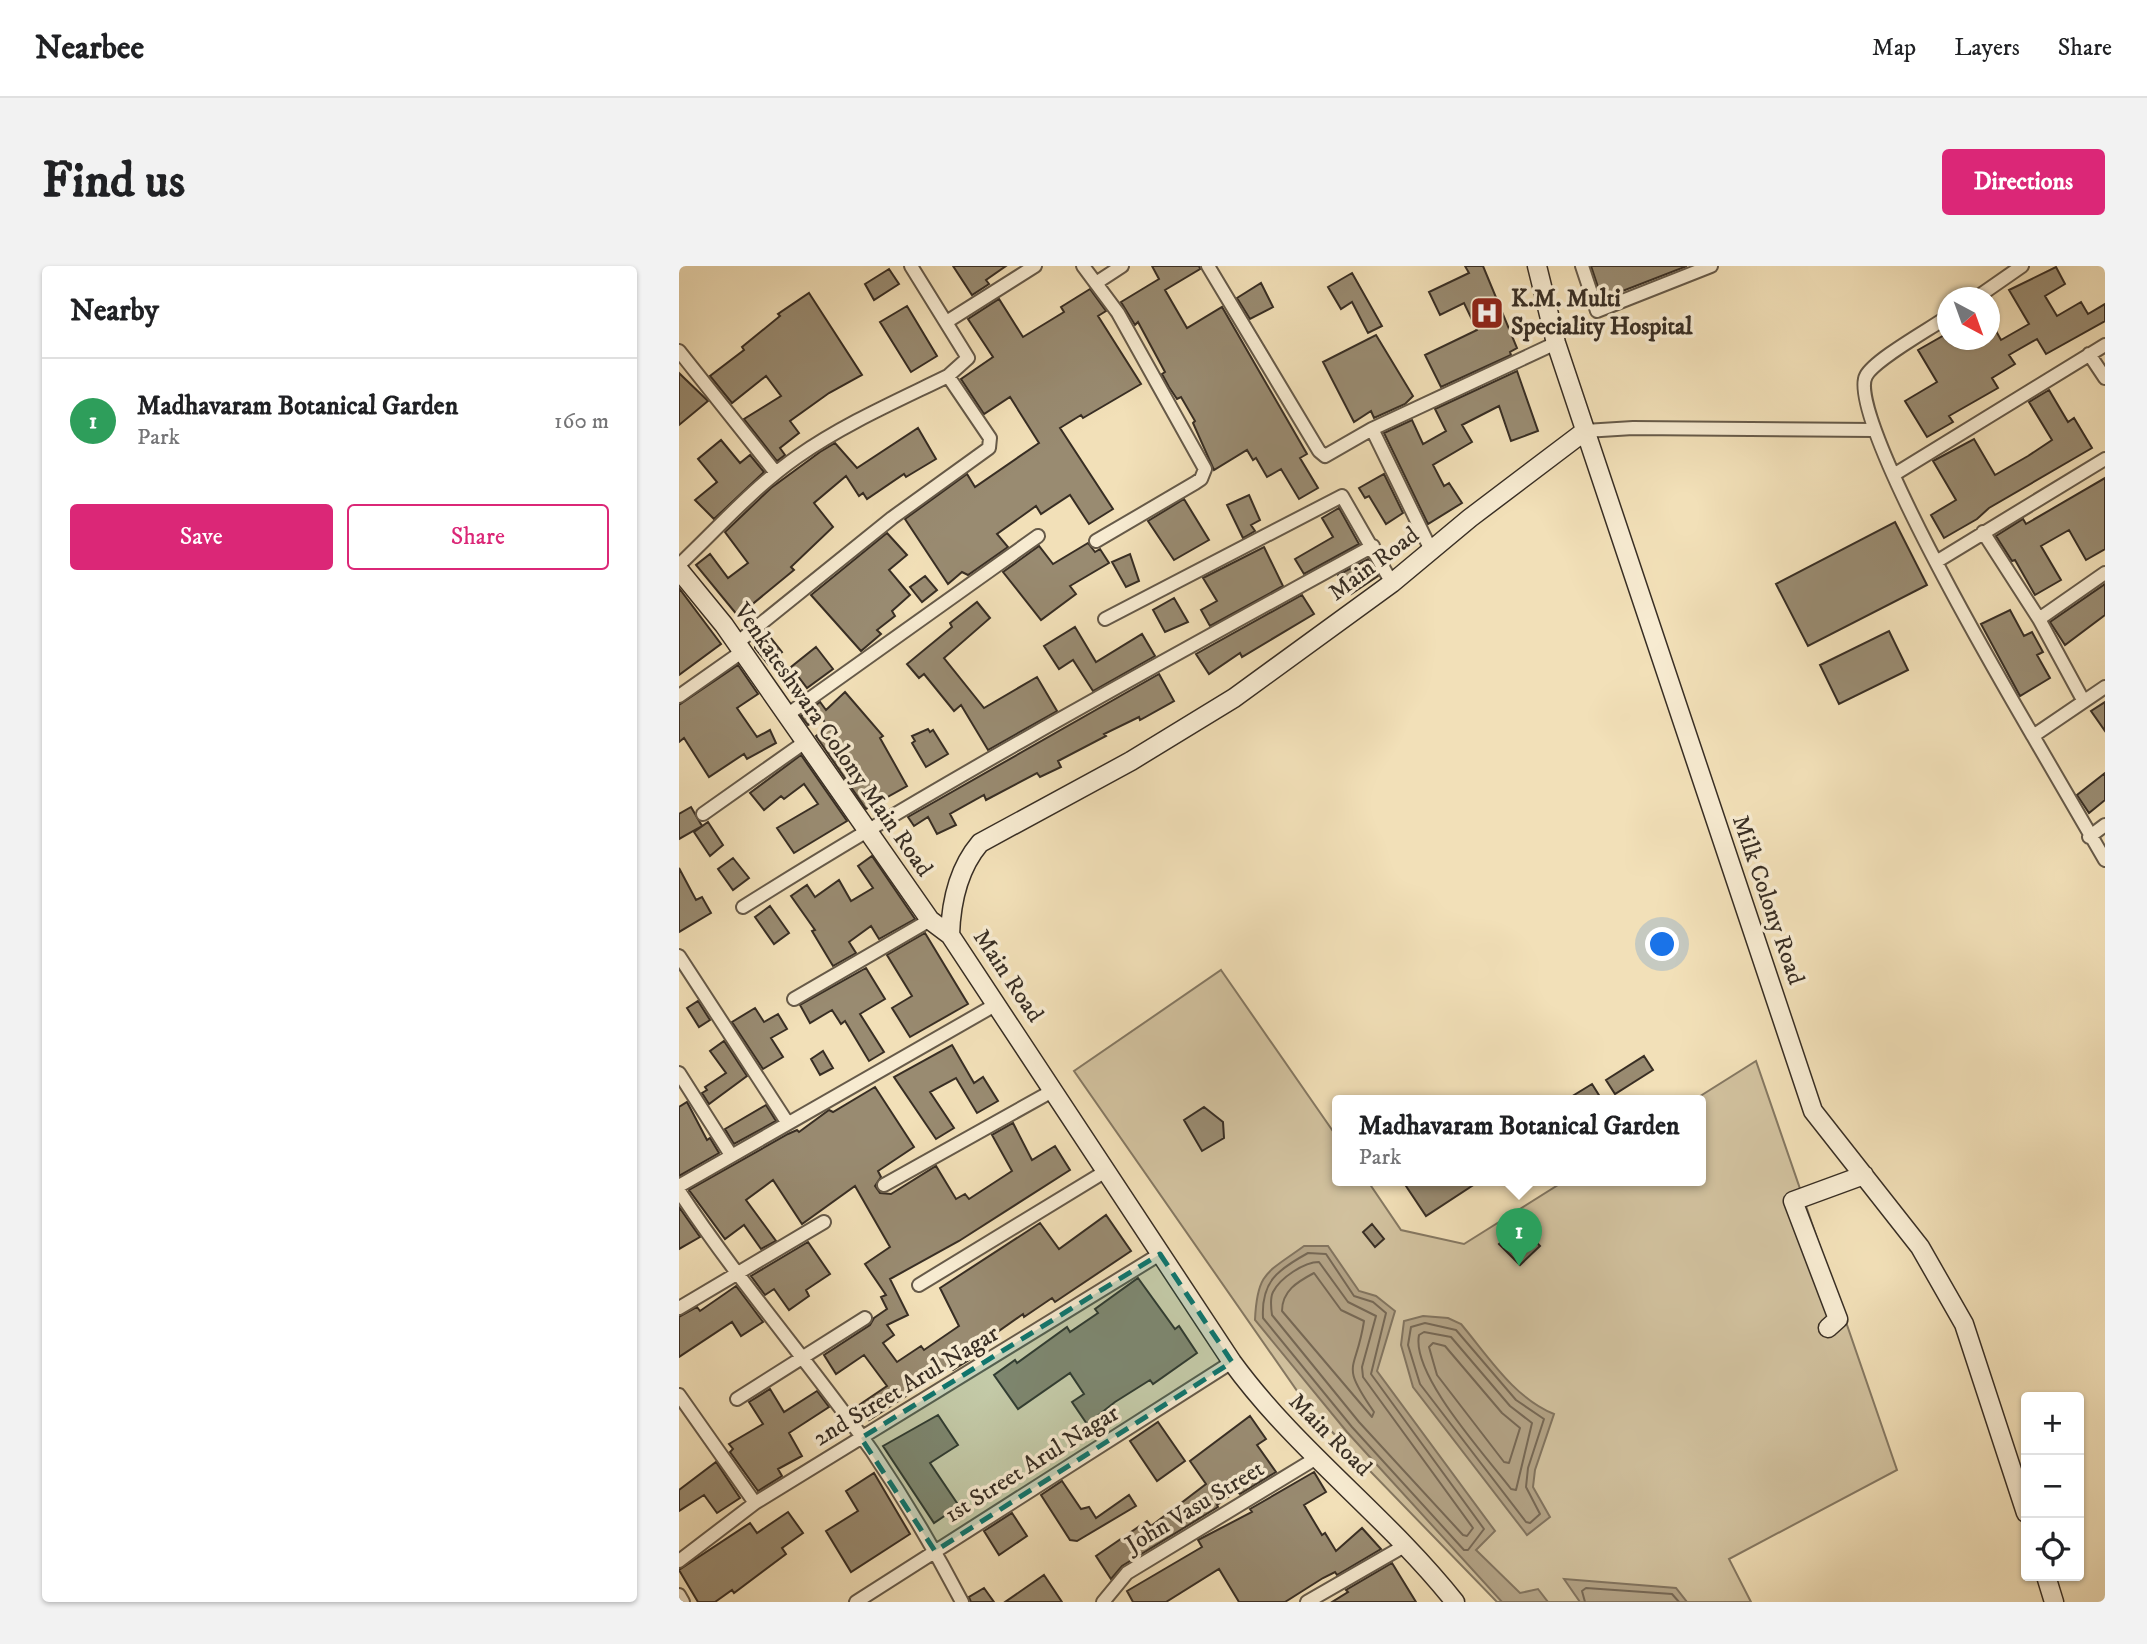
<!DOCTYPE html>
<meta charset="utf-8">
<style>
:root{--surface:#fff;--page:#f2f2f2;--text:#202124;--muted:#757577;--line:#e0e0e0;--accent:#db2777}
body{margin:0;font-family:"IM FELL DW Pica",serif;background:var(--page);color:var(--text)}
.controls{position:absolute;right:21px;bottom:21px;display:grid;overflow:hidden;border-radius:7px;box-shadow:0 2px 5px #0004}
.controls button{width:63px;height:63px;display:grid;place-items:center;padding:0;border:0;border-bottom:2px solid var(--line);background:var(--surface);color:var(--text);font:35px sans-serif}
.compass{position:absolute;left:1258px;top:21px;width:63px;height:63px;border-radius:50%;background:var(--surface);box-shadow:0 2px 5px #0004;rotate:139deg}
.you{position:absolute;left:984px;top:679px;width:24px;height:24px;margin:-18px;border:5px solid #fff;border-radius:50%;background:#1a73e8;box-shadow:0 0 0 10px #1a73e833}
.badge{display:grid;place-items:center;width:46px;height:46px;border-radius:50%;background:var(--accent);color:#fff;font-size:23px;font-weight:700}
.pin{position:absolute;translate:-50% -58px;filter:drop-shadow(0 2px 4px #0008)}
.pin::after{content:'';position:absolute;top:37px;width:24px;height:21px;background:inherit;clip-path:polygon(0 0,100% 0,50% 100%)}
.popup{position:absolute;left:653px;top:829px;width:374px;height:91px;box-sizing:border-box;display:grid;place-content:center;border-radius:7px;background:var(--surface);filter:drop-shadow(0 2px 5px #0005);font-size:23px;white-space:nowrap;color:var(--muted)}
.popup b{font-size:26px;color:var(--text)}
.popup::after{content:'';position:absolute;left:50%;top:100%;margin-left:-14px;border:14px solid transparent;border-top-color:var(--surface)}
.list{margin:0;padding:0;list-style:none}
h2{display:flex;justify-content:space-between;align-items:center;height:91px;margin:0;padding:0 28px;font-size:30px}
h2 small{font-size:23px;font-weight:400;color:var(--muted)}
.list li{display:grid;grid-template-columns:46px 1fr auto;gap:21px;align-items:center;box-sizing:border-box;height:126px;padding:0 28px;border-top:2px solid var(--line)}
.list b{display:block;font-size:26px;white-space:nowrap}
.list p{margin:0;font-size:23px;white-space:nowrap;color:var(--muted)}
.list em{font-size:23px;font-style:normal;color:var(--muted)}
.actions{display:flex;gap:14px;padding:21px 28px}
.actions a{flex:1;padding:16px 0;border:2px solid var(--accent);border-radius:7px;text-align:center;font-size:24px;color:var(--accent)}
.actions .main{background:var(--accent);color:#fff}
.icon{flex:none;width:38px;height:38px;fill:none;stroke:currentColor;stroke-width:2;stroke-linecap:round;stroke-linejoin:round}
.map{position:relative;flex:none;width:1426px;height:1336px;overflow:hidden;border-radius:7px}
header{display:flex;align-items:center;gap:42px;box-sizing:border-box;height:98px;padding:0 35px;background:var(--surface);border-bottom:2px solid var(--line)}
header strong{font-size:33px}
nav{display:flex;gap:38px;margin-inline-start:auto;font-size:24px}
.intro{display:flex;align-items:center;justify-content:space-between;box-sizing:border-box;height:168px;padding:0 42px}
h1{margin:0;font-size:49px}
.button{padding:18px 32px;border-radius:7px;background:var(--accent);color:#fff;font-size:24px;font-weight:700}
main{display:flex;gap:42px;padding:0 42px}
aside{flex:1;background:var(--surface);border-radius:7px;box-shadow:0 2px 5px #0004}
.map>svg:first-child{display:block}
.green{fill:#d2c29f;stroke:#857862;stroke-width:2}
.water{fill:#b3a386;stroke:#82745f;stroke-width:2}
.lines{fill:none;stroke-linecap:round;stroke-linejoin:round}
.shore{stroke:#766855;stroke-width:2}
.building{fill:#998b71;stroke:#382e24;stroke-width:2}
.street-casing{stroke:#665a49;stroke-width:16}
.secondary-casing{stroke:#382e24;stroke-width:21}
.street{stroke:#f7ebd1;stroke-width:12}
.secondary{stroke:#f7ebd1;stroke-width:18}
.marked{fill:#0f766e;fill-opacity:0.2;stroke:#0f766e;stroke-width:5;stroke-dasharray:14 9;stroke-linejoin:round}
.labels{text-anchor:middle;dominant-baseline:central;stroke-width:7;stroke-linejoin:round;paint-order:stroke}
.poi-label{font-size:24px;font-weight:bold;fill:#382e24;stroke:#f7ebd1;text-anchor:start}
.street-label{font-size:24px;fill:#382e24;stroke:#f7ebd1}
</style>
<header>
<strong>Nearbee</strong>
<nav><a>Map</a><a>Layers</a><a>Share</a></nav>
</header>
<div class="intro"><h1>Find us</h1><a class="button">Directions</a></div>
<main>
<aside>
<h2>Nearby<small></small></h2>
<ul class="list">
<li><span class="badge" style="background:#2e9e5b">1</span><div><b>Madhavaram Botanical Garden</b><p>Park</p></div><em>160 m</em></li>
</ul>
<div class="actions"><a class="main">Save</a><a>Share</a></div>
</aside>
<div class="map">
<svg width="1426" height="1336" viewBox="0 0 1426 1336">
<rect width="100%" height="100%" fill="#f2e0b8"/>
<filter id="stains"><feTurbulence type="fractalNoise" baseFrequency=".00286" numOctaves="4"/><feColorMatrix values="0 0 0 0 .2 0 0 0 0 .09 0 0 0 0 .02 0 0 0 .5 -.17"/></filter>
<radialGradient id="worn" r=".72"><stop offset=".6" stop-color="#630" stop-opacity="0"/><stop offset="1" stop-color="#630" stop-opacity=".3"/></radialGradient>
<!-- green -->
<path class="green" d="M 542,704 L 658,871 L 658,914 L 688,914 L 722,964 L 785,978 L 887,914 L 1022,914 L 1022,834 L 1015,834 L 1077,795 L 1218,1204 L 1050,1293 L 1072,1336 L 818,1336 L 630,1142 L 395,805 Z"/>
<!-- water -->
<path class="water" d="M 625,980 L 649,980 L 680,1025 L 697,1030 L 716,1045 L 698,1105 L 816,1265 L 797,1284 L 841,1327 L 859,1323 L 869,1336 L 823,1336 L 668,1166 L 576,1054 C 578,1006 588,1007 625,980 Z
M 744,1050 L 769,1052 L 782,1058 C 809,1090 835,1132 875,1148 L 856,1204 L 854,1221 L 871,1251 L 848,1269 L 734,1121 L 722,1079 L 725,1055 Z
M 885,1313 L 997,1322 L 1008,1336 L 901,1336 Z"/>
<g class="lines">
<!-- shore -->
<path class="shore" d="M 629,987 L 647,988 L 675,1030 L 694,1036 L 707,1047 L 692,1108 L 805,1263 L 789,1284 L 785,1284 L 673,1161 L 584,1052 C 582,1016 598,1004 629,987 Z
M 640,996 L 669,1036 L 697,1050 L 683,1101 L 684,1111 L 794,1262 L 788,1270 L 784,1269 L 680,1156 L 593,1049 C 592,1042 591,1032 594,1026 C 601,1012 625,996 640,996 Z
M 635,1007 L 662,1044 L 685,1055 C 677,1108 660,1095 695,1146 L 693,1151 L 603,1045 C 603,1025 618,1016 635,1007 Z
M 746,1057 L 777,1064 L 837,1134 L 865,1153 L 849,1202 L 847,1221 L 861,1248 L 851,1257 L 847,1256 L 741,1118 L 729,1079 L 732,1061 Z
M 745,1066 L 772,1071 L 831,1140 L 853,1157 L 837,1224 L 832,1223 C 807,1190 732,1109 740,1069 Z
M 754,1077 L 766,1080 L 823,1147 L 841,1162 L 830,1197 L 825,1196 L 758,1109 L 750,1081 Z
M 906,1336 L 903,1325 L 907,1322 L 993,1328 L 1000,1336"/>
</g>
<!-- building -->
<path class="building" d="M 274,0 L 327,0 L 307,14 L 310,18 L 293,29 Z
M 473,0 L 520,0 L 521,3 L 486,24 L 508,62 L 543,41 L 628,188 L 621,192 L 639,222 L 620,233 L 602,203 L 588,211 L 577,192 L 574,194 L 568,184 L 535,204 L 514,157 L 516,155 L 502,131 L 498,133 L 490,121 L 483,108 L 486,106 L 459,56 L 456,59 L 442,36 L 480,13 Z
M 786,0 L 804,0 L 838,82 L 831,86 L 832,89 L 762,121 L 746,89 L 798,64 L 785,37 L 761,49 L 750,26 L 790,7 Z
M 912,0 L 1008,0 L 923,33 Z
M 1377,1 L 1386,18 L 1366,30 L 1378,50 L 1402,36 L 1409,48 L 1426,38 L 1426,55 L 1367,88 L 1358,73 L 1330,89 L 1336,98 L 1313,112 L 1319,122 L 1270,150 L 1274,156 L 1248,171 L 1226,135 L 1258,116 L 1239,84 L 1269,67 L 1269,74 L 1311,74 L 1311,54 L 1322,74 L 1350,58 L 1330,24 Z
M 210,3 L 220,18 L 195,34 L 186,18 Z
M 673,7 L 703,60 L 689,67 L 673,36 L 662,43 L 649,21 Z
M 582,17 L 594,41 L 571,53 L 558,32 Z
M 411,23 L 427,45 L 419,50 L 462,118 L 404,152 L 402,149 L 381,162 L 434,243 L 410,258 L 391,229 L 362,248 L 357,240 L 318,268 L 329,281 L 289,309 L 283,306 L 269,318 L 226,253 L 288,208 L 296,221 L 360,177 L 331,131 L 305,148 L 282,113 L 314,91 L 289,53 L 320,33 L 344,71 L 385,46 L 382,41 Z
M 130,27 L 183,109 L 150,127 L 111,155 L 120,167 L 101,182 L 106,189 L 98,195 L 65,153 L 102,130 L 87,110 L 53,137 L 31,110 L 65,84 L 63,81 L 101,50 L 99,48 Z
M 228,40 L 258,90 L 232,106 L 201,56 Z
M 697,69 L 734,130 L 726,138 L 695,152 L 692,145 L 675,156 L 644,96 Z
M 838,105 L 859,165 L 832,175 L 820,140 L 783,159 L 793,176 L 754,199 L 765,220 L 770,217 L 783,237 L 749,258 L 705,167 L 733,154 L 744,178 L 767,165 L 756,143 Z
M 0,107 L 29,135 L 0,159 Z
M 1370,124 L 1389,156 L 1395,152 L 1413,182 L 1310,242 L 1298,253 L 1265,272 L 1252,249 L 1277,234 L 1254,195 L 1295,173 L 1316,209 L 1349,190 L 1373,174 L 1350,136 Z
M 239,162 L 257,193 L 227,211 L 225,208 L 188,233 L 184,227 L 180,230 L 167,210 L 135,237 L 154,261 L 112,301 L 115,304 L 59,350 L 17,299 L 31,288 L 49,312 L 69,297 L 46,266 L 92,222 L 141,186 L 156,177 L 178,202 Z
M 42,174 L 61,197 L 71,189 L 85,206 L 35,253 L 16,234 L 38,216 L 19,193 Z
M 705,208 L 724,247 L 707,258 L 690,230 L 686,232 L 680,222 Z
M 1426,212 L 1426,283 L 1407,294 L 1390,264 L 1362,280 L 1382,314 L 1356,329 L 1336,294 L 1333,295 L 1317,270 L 1344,253 L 1347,258 Z
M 570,229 L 581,254 L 572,259 L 576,265 L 564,272 L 548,239 Z
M 505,233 L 530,274 L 495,294 L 469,255 Z
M 660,242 L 680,278 L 625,308 L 616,293 L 654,271 L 643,252 Z
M 1216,256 L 1248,319 L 1129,380 L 1097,318 Z
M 208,267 L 228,289 L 210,304 L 231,329 L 213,345 L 216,350 L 198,364 L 202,368 L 182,385 L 132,329 Z
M 409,277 L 416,286 L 421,283 L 430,297 L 391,320 L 397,328 L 362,354 L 324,306 L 360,280 L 374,298 Z
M 585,281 L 604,320 L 531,360 L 522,344 L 538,335 L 524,312 Z
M 451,288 L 460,315 L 447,321 L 433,296 Z
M 689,293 L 699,310 L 672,328 L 659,309 Z
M 246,310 L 258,324 L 243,336 L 231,321 Z
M 1426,318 L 1426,349 L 1386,379 L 1371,356 Z
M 0,322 L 42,378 L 0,409 Z
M 623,329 L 635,348 L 563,391 L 561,387 L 530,408 L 517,388 Z
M 495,332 L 509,356 L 486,366 L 474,344 Z
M 298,336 L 311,352 L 265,392 L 305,442 L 358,411 L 378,445 L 309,484 L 282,439 L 275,445 L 245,408 L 240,412 L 228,398 L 273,361 L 271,357 Z
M 1331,344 L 1345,370 L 1353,366 L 1364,386 L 1358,389 L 1371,412 L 1341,430 L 1302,358 Z
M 396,361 L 417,396 L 463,368 L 476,390 L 414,425 L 394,394 L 380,403 L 365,380 Z
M 1210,365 L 1229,404 L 1160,438 L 1141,399 Z
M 88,367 L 103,386 L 89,398 L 76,382 L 76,377 Z
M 137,381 L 154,403 L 128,422 L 112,401 Z
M 59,399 L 79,428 L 58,442 L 78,471 L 91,464 L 97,477 L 68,493 L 65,488 L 30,511 L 5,472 L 0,476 L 0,439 Z
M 480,408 L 495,435 L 461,454 L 460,451 L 425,468 L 427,470 L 379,495 L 382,501 L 361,511 L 358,507 L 307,534 L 305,529 L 271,548 L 277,559 L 258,568 L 249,551 L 235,560 L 229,551 Z
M 166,426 L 204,470 L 201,472 L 228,520 L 187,543 L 137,470 L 149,461 L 143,452 L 129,459 L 122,450 L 141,436 L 147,444 Z
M 1426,436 L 1426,465 L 1412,445 Z
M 249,463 L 251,466 L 254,464 L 269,488 L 247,501 L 233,477 L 236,475 L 233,470 Z
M 122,489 L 168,555 L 115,587 L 98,562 L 139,538 L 125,518 L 105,533 L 102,530 L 85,544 L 71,527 Z
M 1426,507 L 1426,534 L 1410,547 L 1398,529 Z
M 12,541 L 23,560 L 0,573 L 0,548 Z
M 29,556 L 44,579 L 31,590 L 15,566 Z
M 193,590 L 236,653 L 200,673 L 192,660 L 170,676 L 177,687 L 154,700 L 133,665 L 136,664 L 112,630 L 128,619 L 136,631 L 160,614 L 172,635 L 194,622 L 179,600 Z
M 54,592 L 70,612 L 54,624 L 39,603 Z
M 0,602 L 17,634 L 23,631 L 32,647 L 0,666 Z
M 91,640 L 110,667 L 95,678 L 76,651 Z
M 246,667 L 289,738 L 231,771 L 213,742 L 233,730 L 208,689 Z
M 187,702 L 206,733 L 181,748 L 205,786 L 190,795 L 166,755 L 162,758 L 153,744 L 131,757 L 121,739 Z
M 19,735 L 31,754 L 20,761 L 8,742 Z
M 76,742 L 85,756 L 99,748 L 108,763 L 92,772 L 104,791 L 84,803 L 53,756 Z
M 45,775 L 68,810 L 30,838 L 23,827 L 28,824 L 26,821 L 47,807 L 31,785 Z
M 273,779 L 295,817 L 304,811 L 319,835 L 298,847 L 277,812 L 251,826 L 275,862 L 257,873 L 215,811 Z
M 144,785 L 154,802 L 141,809 L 132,793 Z
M 965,790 L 974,804 L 936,828 L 927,814 Z
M 913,818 L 923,834 L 887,834 Z
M 196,821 L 235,881 L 199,905 L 202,911 L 196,920 L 201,927 L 212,928 L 257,900 L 277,933 L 286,928 L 290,933 L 333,905 L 313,869 L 334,857 L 353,894 L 376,880 L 391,904 L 280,975 L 211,1013 L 229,1049 L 208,1059 L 215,1069 L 204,1077 L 218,1096 L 242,1080 L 245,1084 L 280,1060 L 261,1022 L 361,957 L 380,983 L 427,949 L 452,985 L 376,1036 L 373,1032 L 345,1051 L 344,1048 L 286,1089 L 290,1094 L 274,1104 L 272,1101 L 190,1154 L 180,1139 L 208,1120 L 185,1089 L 157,1108 L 145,1089 L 191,1059 L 195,1052 L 208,1043 L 202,1031 L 207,1029 L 186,998 L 211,981 L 176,920 L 123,958 L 94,914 L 67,934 L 97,975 L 82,983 L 65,959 L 46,973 L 10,924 L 109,868 L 118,864 L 120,866 L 150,844 L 154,846 Z
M 8,836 L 28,874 L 31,872 L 40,887 L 0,910 L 0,841 Z
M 87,839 L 97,855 L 55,878 L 46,863 Z
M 525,841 L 544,856 L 545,872 L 523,885 L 505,854 Z
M 723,914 L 802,914 L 747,950 Z
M 0,941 L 21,971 L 0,983 Z
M 693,958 L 705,973 L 696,981 L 684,966 Z
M 841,958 L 861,980 L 841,999 L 820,978 Z
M 129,976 L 151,1008 L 127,1024 L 130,1030 L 110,1044 L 95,1023 L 86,1029 L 72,1010 Z
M 459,1012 L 496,1063 L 500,1060 L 518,1087 L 474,1118 L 471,1114 L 436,1136 L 408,1158 L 393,1136 L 405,1128 L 391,1107 L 339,1143 L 315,1109 L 336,1094 L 338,1097 L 388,1061 L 391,1066 L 419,1047 L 416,1043 Z
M 57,1020 L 84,1056 L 62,1070 L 53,1056 L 0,1091 L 0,1051 L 18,1041 L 21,1045 Z
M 91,1123 L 105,1146 L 138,1125 L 150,1141 L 110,1167 L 123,1190 L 99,1203 L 103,1210 L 79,1225 L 51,1186 L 54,1183 L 50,1178 L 84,1158 L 70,1136 Z
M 259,1149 L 279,1179 L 251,1197 L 280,1240 L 255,1257 L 204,1180 Z
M 571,1150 L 587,1173 L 578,1179 L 597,1206 L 561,1228 L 558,1225 L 538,1239 L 539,1241 L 443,1300 L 432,1313 L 417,1290 L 468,1255 L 472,1260 L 527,1218 L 511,1195 Z
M 479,1156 L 506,1195 L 478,1215 L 451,1175 Z
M 37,1196 L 61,1232 L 38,1247 L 25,1229 L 0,1245 L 0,1224 Z
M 635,1206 L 647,1226 L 625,1239 L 643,1269 L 646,1267 L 657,1285 L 683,1262 L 702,1283 L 658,1309 L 656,1306 L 644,1312 L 606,1336 L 560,1336 L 540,1303 L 487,1336 L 454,1336 L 448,1325 L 523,1281 L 519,1274 L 573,1246 L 571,1243 Z
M 195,1207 L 231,1268 L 172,1306 L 147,1265 L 179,1245 L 167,1225 Z
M 383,1215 L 402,1243 L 410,1241 L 417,1252 L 450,1229 L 457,1240 L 398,1275 L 391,1274 L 362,1229 Z
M 109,1246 L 124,1267 L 103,1282 L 107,1288 L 55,1327 L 53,1324 L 36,1336 L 19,1336 L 0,1304 L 71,1257 L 78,1267 Z
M 333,1247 L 348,1270 L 320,1289 L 305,1265 Z
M 713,1297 L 737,1336 L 653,1336 L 669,1326 L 667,1324 Z
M 365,1309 L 383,1336 L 326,1336 Z
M 305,1322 L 315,1336 L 292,1336 L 290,1331 Z"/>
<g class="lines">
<defs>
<path id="street" d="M 232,0 L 289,92 L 269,110
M 404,0 L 439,47 L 526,203 L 522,213 L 516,217 L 417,275
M 529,0 L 640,185 L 646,190 L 693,163 L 877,77
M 903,0 L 918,45 L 1032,0
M 417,17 L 443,0
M 1297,32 L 1343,0
M 1268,51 C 1251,63 1195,94 1187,110 C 1166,149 1326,422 1354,470 L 1426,421
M 269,55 L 356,0
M 0,85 L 97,207
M 1410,88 L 1426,112
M 693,163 L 753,286
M 906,165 L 954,162 L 1195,164
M 1216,208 L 1426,79
M 1304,266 L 1360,353
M 1257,296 L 1426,193
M 0,299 C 38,263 75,221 118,191 C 165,158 218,135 269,110 L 311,172 L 310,182 L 213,252 L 58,377
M 426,353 L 663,230 L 713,317
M 0,430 L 64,385
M 1404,434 L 1360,353 L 1426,307
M 108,449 L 359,270
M 1354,470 L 1426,594
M 24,548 L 126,476
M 1410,571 L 1426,559
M 64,641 C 269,512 481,397 694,280
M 0,690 L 108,856
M 115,733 L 251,654
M 0,807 L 52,889
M 205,919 L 375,824
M 0,920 L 316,739
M 0,925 C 59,1015 131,1097 193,1185 C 226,1234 256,1284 283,1336
M 240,1019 L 427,905
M 0,1042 L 145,956
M 0,1129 L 76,1237
M 58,1133 L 186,1052
M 0,1295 L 76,1237 L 481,988
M 0,1329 L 4,1336
M 177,1336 L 553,1096
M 424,1336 L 448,1307 L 639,1191
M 628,1336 L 727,1279"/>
<path id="secondary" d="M 858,0 L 877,77 L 1134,845 L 1241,981 L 1285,1058 L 1347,1247
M 0,304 L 45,359 L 251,654 L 271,669
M 1149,1062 L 1159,1053 L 1114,935 L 1185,909
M 1367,1310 L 1375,1336
M 776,1336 C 708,1250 617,1184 553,1096 L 271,669 C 272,636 279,603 301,577 L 452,495 L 555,432 L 713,317 L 791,252 L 906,165"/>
</defs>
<!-- street casing -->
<use href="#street" class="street-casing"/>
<!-- secondary casing -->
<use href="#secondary" class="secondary-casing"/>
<!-- street -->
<use href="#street" class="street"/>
<!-- secondary -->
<use href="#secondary" class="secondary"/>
</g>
<!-- marked area -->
<path class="marked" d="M 481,988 L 553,1096 L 256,1285 L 182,1172 Z"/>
<!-- icons -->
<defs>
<symbol id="hospital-square" viewBox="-11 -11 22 22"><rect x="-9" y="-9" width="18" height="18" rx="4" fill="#8f2418" stroke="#f7ebd1"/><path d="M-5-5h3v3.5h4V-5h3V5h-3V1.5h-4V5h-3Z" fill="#fff"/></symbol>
</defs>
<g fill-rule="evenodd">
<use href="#hospital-square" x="789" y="28" width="38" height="38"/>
</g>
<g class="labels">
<!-- poi labels -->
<g class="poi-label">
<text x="832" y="33">K.M. Multi<tspan x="832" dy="28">Speciality Hospital</tspan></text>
</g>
<!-- street labels -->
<g class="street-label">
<text transform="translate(695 298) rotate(-37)">Main Road</text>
<text transform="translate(154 474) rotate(55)">Venkateshwara Colony Main Road</text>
<text transform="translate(1089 634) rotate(71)">Milk Colony Road</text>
<text transform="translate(329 710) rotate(56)">Main Road</text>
<text transform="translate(227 1120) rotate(-31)">2nd Street Arul Nagar</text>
<text transform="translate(651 1169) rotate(45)">Main Road</text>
<text transform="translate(353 1198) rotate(-32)">1st Street Arul Nagar</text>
<text transform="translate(516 1241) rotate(-31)">John Vasu Street</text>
</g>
</g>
<rect width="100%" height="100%" filter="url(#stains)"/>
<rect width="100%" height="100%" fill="url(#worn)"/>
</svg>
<div class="controls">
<button>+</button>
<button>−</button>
<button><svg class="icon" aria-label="locate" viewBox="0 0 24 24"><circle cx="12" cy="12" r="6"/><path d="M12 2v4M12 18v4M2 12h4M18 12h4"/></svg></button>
</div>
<svg class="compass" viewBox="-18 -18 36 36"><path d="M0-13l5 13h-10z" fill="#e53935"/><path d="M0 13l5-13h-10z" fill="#757577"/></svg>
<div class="you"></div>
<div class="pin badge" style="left:840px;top:1000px;background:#2e9e5b">1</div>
<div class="popup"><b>Madhavaram Botanical Garden</b>Park</div>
</div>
</main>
